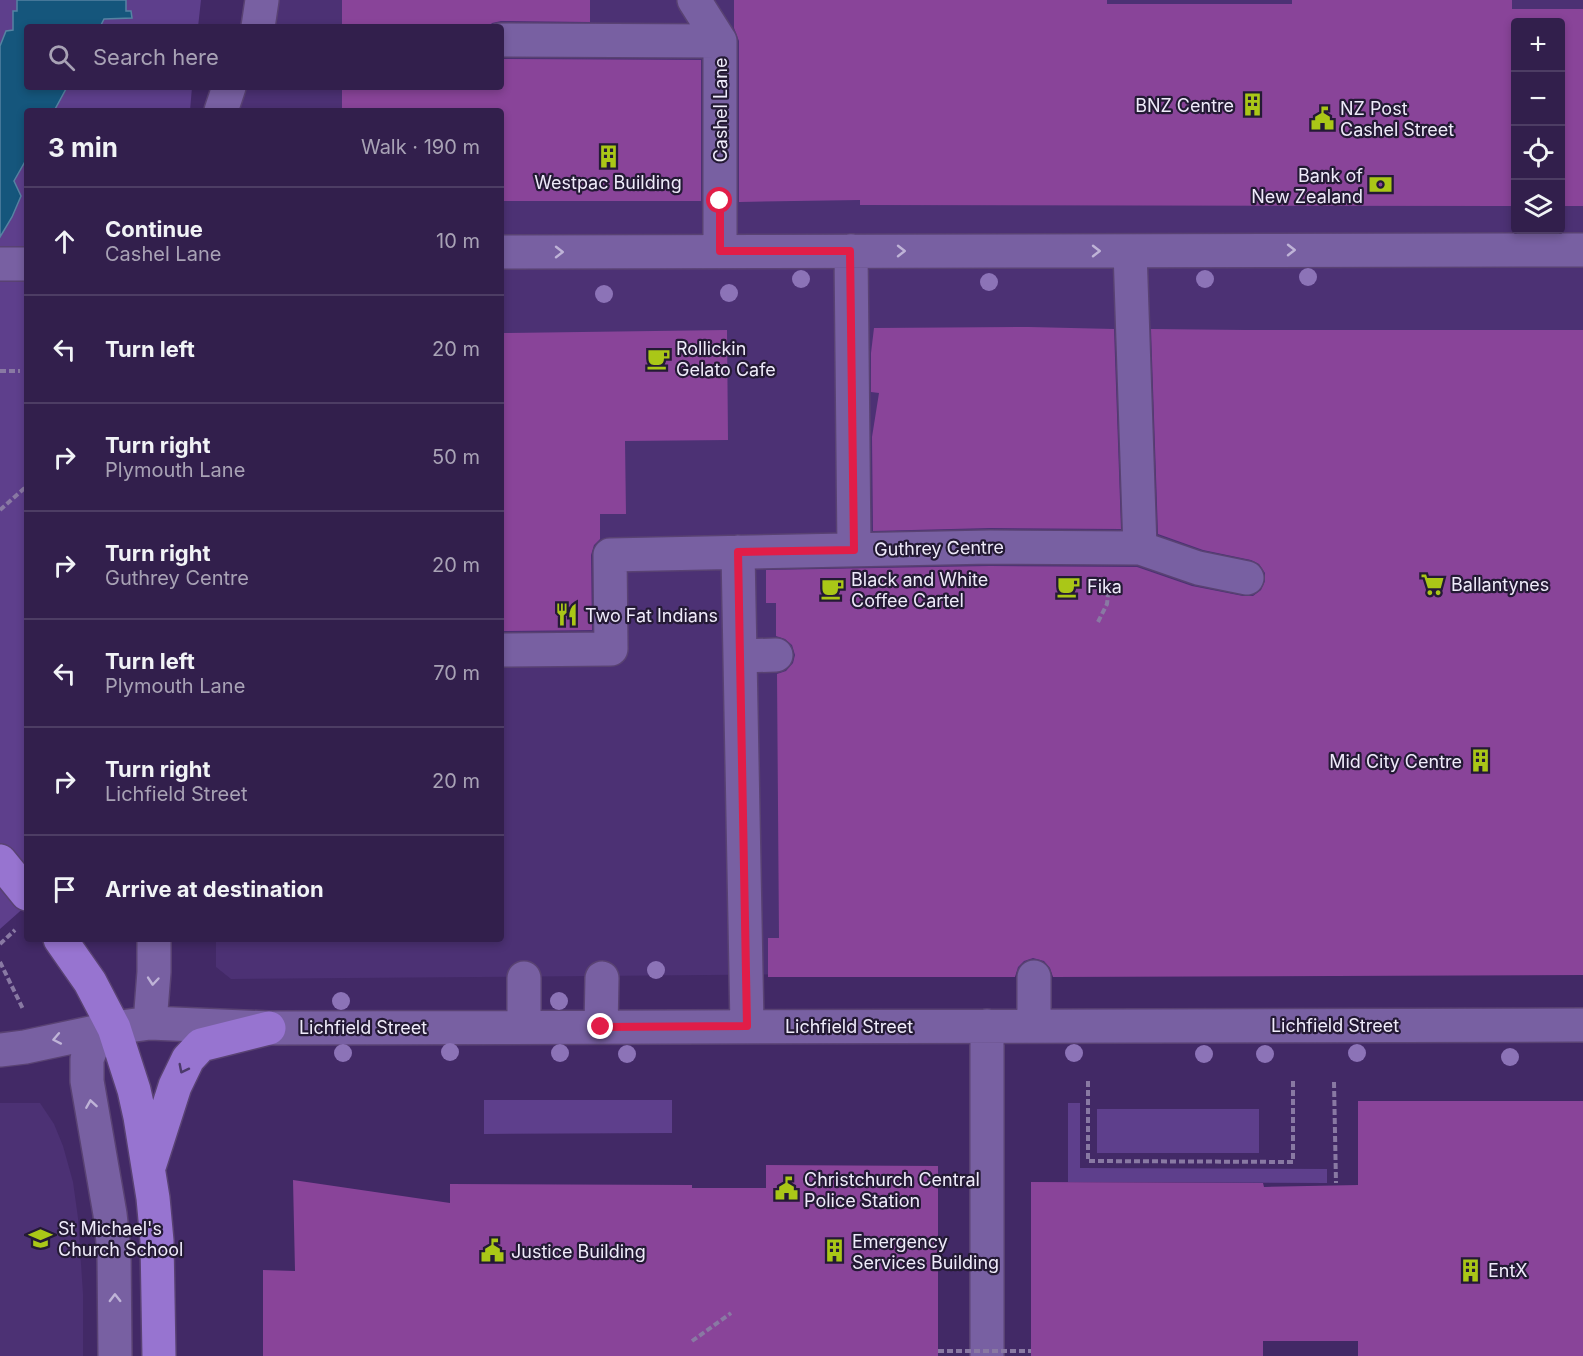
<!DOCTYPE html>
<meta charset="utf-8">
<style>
:root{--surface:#321f4c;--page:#3a2753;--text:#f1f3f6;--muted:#a8a2b5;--line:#4d3d64}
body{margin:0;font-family:Inter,sans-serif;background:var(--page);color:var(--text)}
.controls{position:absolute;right:18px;top:18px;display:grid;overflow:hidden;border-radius:6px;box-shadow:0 3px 9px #0003}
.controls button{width:54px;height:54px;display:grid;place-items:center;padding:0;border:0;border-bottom:2px solid var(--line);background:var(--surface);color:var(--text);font:30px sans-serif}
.stop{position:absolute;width:18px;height:18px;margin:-14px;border:4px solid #e11d48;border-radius:50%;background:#fff}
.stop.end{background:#e11d48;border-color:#fff;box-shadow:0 2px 6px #0008}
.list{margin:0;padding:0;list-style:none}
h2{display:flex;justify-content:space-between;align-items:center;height:78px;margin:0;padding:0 24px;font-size:26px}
h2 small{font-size:20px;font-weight:400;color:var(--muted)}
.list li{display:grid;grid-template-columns:39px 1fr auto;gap:18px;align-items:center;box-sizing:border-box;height:108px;padding:0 24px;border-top:2px solid var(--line)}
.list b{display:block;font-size:22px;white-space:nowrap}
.list p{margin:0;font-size:20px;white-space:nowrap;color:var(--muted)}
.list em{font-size:20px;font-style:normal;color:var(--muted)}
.icon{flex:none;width:33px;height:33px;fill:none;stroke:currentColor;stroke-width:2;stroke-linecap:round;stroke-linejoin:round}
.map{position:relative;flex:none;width:1583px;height:1356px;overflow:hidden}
.search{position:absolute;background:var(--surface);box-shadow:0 3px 9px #0003;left:24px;top:24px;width:480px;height:66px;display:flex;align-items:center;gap:15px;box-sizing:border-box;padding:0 21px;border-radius:6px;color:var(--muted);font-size:22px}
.panel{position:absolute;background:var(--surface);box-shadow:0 3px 9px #0003;left:24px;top:108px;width:480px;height:834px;border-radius:6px}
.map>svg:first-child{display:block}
.built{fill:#4c3174;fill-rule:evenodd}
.green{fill:#5e3f8c}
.water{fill:#15567c;stroke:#5683a2;stroke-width:1.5}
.building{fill:#894499}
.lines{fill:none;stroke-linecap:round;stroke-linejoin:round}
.minor-casing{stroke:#594273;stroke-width:36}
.major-casing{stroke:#594273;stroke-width:36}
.path{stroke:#8979a3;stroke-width:4;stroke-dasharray:6 3;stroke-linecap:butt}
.minor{stroke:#7860a2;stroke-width:33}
.major{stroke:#9774d0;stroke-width:33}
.path-bridge{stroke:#8979a3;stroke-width:4;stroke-dasharray:6 3;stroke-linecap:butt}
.tree{fill:#8c73b7}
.oneway{stroke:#bfb3d7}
.oneway2{stroke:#4c3a6b}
.route{stroke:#e11d48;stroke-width:8}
.labels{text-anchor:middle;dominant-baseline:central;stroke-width:4.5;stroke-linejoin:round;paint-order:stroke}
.poi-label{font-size:18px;fill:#efebfa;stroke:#241a35;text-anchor:start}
.street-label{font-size:18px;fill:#efebfa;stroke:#241a35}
</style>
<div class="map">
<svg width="1583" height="1356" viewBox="0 0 1583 1356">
<rect width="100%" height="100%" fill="#422966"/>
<!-- built -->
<path class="built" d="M 262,0 L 1583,0 L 1583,973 L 1058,972 L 231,979 L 216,967 L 216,939 L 501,939 L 501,111 L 221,111 L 229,87 L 501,87 L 501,27 L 258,27 ZM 1516,22 L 1560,22 L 1560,230 L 1516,230 Z
M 0,1103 L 40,1103 L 54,1124 L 63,1146 L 73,1182 L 78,1218 L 83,1294 L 83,1356 L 0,1356 Z"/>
<!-- green -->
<path class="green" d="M 0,0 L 201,0 L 198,27 L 27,27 L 27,87 L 192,87 L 190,111 L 27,111 L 27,905 L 0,929 Z
M 484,1100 L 672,1100 L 672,1133 L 484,1134 Z
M 1068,1103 L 1080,1103 L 1080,1168 L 1327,1169 L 1327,1183 L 1068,1182 Z
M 1097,1109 L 1259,1109 L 1259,1153 L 1097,1153 Z"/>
<!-- water -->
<path class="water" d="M 17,0 L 126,0 L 126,11 L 131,11 L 132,18 L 104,19 L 100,27 L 27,27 L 27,87 L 67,87 L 54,111 L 27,111 L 27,158 L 14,181 L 21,196 L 12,217 L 0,237 L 0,46 L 6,31 L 13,30 L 13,11 L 17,11 Z"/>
<!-- building -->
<path class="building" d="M 342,0 L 590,0 L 590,22 L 501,21 L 492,23 L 488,27 L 342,27 Z
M 734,0 L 1107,0 L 1107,4 L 1292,4 L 1292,0 L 1512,0 L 1512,9 L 1583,9 L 1583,206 L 1560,206 L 1560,22 L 1515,22 L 1515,206 L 860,205 L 860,200 L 739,202 L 739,41 L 734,28 Z
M 501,59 L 701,60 L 701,201 L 501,201 L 501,111 L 342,111 L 342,87 L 501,87 Z
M 1029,327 L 1114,329 L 1121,529 L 990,528 L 873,531 L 872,437 L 879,393 L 871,392 L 871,353 L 874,328 Z
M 1151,329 L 1246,330 L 1583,330 L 1583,975 L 1053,977 L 1050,968 L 1044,961 L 1033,958 L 1024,961 L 1018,967 L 1015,977 L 768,977 L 768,938 L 779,938 L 777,674 L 786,671 L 793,663 L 795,655 L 792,645 L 785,639 L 776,636 L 776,603 L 766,603 L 766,570 L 990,566 L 1137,567 L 1192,586 L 1243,596 L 1253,596 L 1261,590 L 1265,581 L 1265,573 L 1259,564 L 1251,560 L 1203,550 L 1158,534 Z
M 727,330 L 728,440 L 625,441 L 626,514 L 600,514 L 600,539 L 594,545 L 591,555 L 592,630 L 501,631 L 501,333 Z
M 1358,1101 L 1583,1101 L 1583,1356 L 1358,1356 L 1358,1341 L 1263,1341 L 1263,1356 L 1031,1356 L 1031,1182 L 1263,1183 L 1264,1187 L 1358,1185 Z
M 766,1165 L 938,1166 L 938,1356 L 263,1356 L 263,1270 L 295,1271 L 293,1180 L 450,1203 L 450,1184 L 692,1185 L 692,1188 L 766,1188 Z"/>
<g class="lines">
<defs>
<path id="minor" d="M 694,0 L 720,41
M 258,27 L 262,0
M 501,40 L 720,41
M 720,41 L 720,251
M 221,111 L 229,87
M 851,251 L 854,550
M 501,252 L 1583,250
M 0,264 L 27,264
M 1140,548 L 1198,568 L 1247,578
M 738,552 L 747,1026
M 501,650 L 611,649 L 610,555 L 990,547 L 1140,548 L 1130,251
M 740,656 L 776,655
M 1034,977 L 1034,1026
M 524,978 L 524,1027
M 150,1023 L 154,972 L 154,939
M 601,1027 L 602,978
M 114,1028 L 92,1047 L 87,1059 L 87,1081 L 110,1214 L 114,1251 L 115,1356
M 0,1050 L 25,1047 L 114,1028 L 150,1023 L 269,1028 L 1583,1025
M 987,1356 L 987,1026"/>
<path id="major" d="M 0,861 L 27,894
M 60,939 L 90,982 L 114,1028 L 134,1090 L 140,1117 L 153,1198 L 157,1241 L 159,1356
M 150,1164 L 175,1086 L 188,1059 L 201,1045 L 269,1028"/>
</defs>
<!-- minor casing -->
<use href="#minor" class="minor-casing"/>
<!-- major casing -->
<use href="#major" class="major-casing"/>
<!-- path -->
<path class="path" d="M 0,371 L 20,371
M 0,510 L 27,486
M 1098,622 L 1107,604 L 1109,586
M 0,944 L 15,930
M 0,962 L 23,1009
M 1088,1081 L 1088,1161 L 1293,1162 L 1293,1081
M 1334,1082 L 1336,1183
M 692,1341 L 731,1313"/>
<!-- minor -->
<use href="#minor" class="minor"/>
<!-- major -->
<use href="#major" class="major"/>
<!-- path-bridge -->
<path class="path-bridge" d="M 938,1351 L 1031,1351"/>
</g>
<!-- trees -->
<g class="tree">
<circle cx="1308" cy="277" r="9"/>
<circle cx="801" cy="279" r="9"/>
<circle cx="1205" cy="279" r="9"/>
<circle cx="989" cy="282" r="9"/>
<circle cx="729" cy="293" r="9"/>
<circle cx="604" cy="294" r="9"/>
<circle cx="656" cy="970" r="9"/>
<circle cx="341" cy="1001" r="9"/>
<circle cx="559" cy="1001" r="9"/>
<circle cx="450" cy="1052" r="9"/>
<circle cx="343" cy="1053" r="9"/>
<circle cx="560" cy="1053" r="9"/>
<circle cx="1074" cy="1053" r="9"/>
<circle cx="1357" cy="1053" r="9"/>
<circle cx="627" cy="1054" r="9"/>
<circle cx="1204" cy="1054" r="9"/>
<circle cx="1265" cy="1054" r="9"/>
<circle cx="1510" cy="1057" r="9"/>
</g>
<!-- one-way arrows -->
<defs><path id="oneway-chevron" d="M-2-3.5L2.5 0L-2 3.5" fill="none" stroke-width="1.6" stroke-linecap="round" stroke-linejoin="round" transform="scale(1.5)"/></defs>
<g class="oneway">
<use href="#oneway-chevron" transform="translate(1291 250)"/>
<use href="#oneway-chevron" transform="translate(901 251)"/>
<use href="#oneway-chevron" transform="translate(1096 251)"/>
<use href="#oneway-chevron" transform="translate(559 252)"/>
<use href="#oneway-chevron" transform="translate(153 981) rotate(95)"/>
<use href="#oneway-chevron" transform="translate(57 1039) rotate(169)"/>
<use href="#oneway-chevron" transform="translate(91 1104) rotate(-99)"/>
<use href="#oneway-chevron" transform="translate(115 1298) rotate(-91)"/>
</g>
<use class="oneway2" href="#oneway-chevron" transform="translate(183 1069) rotate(117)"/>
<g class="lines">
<!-- route -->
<path class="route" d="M 601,1027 L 747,1026 L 738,552 L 854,550 L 850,251 L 720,251 L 720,201"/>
</g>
<!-- icons -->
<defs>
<symbol id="building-bare" viewBox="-9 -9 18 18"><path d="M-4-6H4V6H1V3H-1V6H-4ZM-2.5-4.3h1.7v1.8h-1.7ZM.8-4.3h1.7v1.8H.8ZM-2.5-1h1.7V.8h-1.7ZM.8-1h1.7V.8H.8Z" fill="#aac717" stroke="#241a35" stroke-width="2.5" paint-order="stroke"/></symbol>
<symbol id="civic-bare" viewBox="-9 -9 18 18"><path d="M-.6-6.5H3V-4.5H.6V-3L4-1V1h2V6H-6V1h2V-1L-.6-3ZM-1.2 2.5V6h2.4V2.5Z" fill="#aac717" stroke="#241a35" stroke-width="2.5" paint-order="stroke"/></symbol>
<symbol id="bank-bare" viewBox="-9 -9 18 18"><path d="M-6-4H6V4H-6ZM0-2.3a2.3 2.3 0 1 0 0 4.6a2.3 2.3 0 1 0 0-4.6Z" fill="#aac717" stroke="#241a35" stroke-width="2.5" paint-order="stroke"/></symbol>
<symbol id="cafe-bare" viewBox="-9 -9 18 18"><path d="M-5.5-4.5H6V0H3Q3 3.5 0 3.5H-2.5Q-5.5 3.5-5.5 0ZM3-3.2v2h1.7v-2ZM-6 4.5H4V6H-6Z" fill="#aac717" stroke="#241a35" stroke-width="2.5" paint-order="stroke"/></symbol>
<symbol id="supermarket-bare" viewBox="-9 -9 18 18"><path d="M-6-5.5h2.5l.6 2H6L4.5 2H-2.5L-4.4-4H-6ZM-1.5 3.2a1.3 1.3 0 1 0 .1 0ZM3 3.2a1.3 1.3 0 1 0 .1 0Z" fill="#aac717" stroke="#241a35" stroke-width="2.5" paint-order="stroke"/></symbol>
<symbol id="restaurant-bare" viewBox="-9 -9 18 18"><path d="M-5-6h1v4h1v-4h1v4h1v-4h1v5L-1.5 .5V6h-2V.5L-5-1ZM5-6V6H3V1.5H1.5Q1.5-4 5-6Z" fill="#aac717" stroke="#241a35" stroke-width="2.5" paint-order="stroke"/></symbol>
<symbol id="school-bare" viewBox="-9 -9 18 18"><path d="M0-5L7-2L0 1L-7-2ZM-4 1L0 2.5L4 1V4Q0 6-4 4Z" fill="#aac717" stroke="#241a35" stroke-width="2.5" paint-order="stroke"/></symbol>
</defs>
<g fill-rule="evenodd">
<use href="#building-bare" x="1236" y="88" width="33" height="33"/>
<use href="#civic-bare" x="1306" y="102" width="33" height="33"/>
<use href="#building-bare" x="592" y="140" width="33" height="33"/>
<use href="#bank-bare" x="1364" y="168" width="33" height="33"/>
<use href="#cafe-bare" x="642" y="342" width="33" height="33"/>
<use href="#supermarket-bare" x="1416" y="568" width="33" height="33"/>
<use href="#cafe-bare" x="1052" y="570" width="33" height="33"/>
<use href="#cafe-bare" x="816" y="572" width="33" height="33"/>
<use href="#restaurant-bare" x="550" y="598" width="33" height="33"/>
<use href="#building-bare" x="1464" y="744" width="33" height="33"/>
<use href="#civic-bare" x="770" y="1172" width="33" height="33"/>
<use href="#school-bare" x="24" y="1222" width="33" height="33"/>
<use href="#civic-bare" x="476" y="1234" width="33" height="33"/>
<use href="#building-bare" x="818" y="1234" width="33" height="33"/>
<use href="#building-bare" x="1454" y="1254" width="33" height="33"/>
</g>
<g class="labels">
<!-- poi labels -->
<g class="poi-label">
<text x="1234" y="105" text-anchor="end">BNZ Centre</text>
<text x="1340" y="108">NZ Post<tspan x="1340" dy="21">Cashel Street</tspan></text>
<text x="1363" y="175" text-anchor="end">Bank of<tspan x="1363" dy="21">New Zealand</tspan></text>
<text x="608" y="182" text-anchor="middle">Westpac Building</text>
<text x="676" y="348">Rollickin<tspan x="676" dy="21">Gelato Cafe</tspan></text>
<text x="851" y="579">Black and White<tspan x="851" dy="21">Coffee Cartel</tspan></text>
<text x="1451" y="584">Ballantynes</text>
<text x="1087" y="586">Fika</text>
<text x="585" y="615">Two Fat Indians</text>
<text x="1462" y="761" text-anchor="end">Mid City Centre</text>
<text x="804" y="1179">Christchurch Central<tspan x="804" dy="21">Police Station</tspan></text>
<text x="58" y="1228">St Michael's<tspan x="58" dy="21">Church School</tspan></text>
<text x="852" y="1241">Emergency<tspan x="852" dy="21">Services Building</tspan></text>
<text x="511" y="1251">Justice Building</text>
<text x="1488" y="1270">EntX</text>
</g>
<!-- street labels -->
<g class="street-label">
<text transform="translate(720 110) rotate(-90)">Cashel Lane</text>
<text transform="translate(939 548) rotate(-1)">Guthrey Centre</text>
<text x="1335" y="1025">Lichfield Street</text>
<text x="849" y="1026">Lichfield Street</text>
<text x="363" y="1027">Lichfield Street</text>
</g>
</g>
</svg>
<div class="controls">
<button>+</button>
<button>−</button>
<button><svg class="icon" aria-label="locate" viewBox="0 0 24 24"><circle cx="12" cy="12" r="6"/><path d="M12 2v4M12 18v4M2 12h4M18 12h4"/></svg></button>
<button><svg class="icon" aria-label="layers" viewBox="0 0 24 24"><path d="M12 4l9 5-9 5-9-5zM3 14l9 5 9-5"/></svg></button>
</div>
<div class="stop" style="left:720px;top:201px"></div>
<div class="stop end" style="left:601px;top:1027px"></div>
<div class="search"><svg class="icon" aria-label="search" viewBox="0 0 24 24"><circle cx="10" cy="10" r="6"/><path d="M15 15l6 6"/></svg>Search here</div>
<section class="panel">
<h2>3 min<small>Walk · 190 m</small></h2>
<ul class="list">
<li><svg class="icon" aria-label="ahead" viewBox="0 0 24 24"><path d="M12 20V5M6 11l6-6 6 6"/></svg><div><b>Continue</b><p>Cashel Lane</p></div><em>10 m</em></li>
<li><svg class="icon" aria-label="left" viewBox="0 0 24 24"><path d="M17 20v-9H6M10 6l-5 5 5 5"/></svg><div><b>Turn left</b></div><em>20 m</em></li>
<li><svg class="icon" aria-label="right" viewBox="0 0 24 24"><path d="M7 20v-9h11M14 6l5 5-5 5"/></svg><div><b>Turn right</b><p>Plymouth Lane</p></div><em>50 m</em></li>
<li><svg class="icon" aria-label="right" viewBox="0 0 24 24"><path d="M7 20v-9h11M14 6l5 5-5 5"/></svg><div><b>Turn right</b><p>Guthrey Centre</p></div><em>20 m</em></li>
<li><svg class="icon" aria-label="left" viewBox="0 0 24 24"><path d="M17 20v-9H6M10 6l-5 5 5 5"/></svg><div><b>Turn left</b><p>Plymouth Lane</p></div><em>70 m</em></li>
<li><svg class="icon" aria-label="right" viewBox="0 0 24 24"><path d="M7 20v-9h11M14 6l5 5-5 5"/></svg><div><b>Turn right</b><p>Lichfield Street</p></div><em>20 m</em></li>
<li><svg class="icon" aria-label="arrive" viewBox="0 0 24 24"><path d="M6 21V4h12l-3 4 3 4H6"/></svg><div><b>Arrive at destination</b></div></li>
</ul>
</section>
</div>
